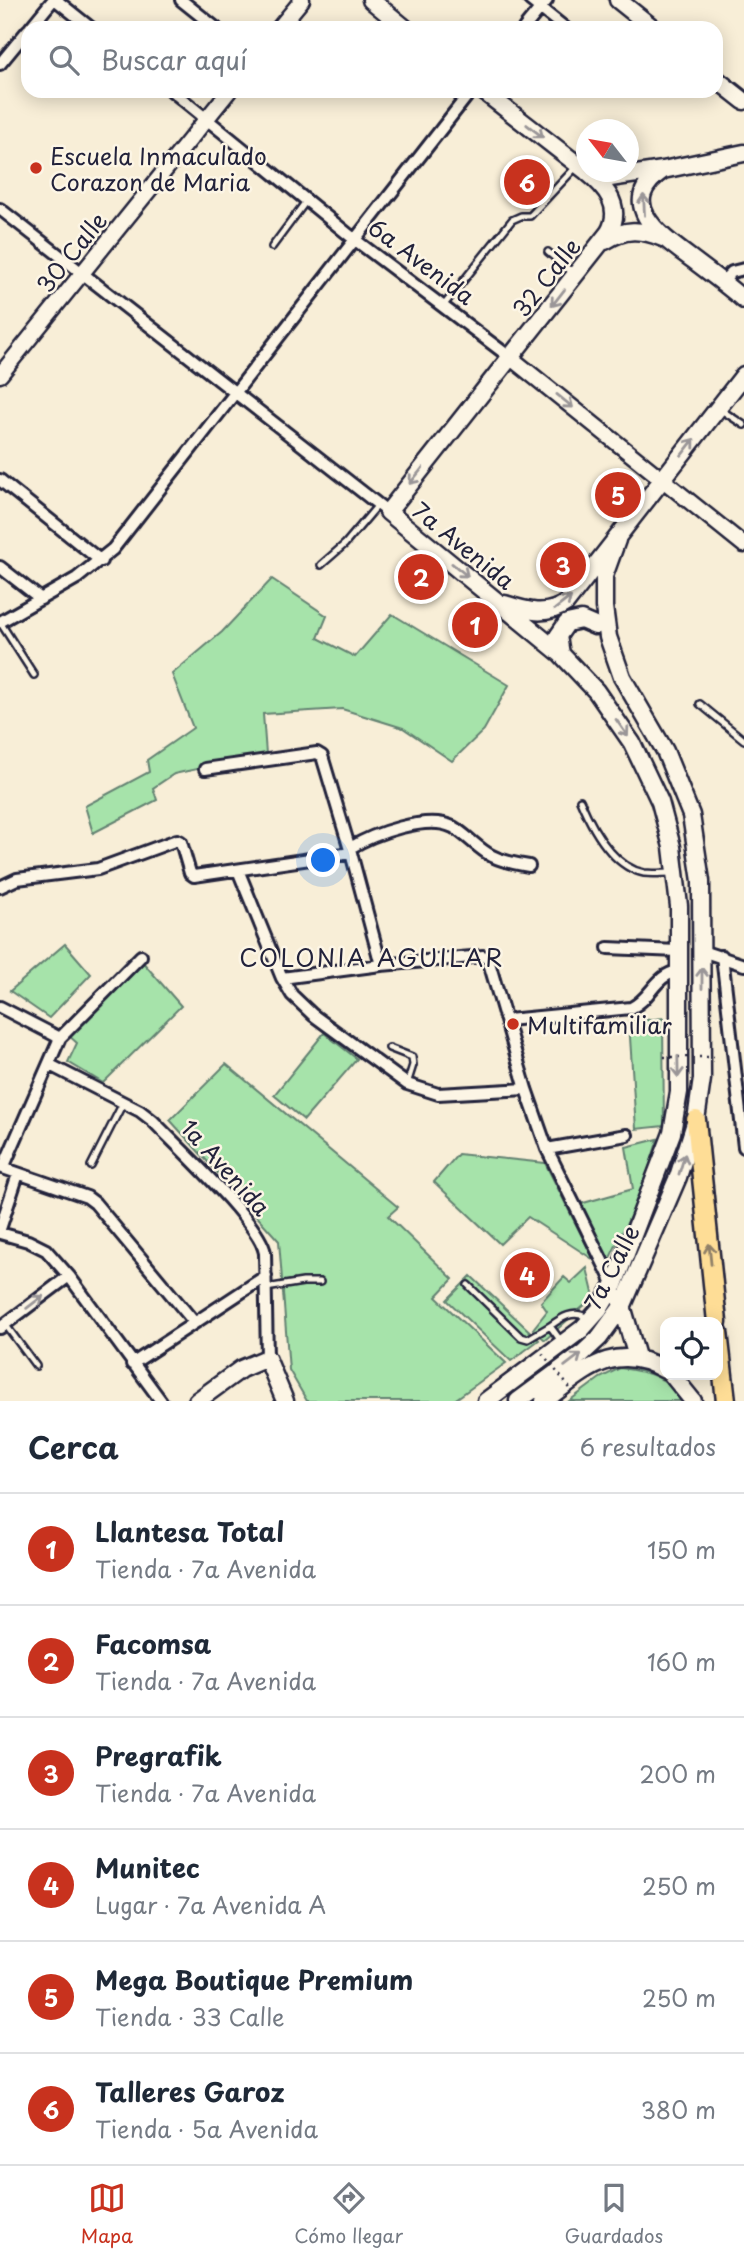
<!DOCTYPE html>
<html lang="es">
<meta charset="utf-8">
<style>
:root{--surface:#fff;--page:#f2f2f3;--text:#1f2937;--muted:#747a83;--line:#e0e1e3;--accent:#c8321e}
body{margin:0;font-family:"Playpen Sans",sans-serif;background:var(--page);color:var(--text)}
.controls{position:absolute;right:21px;bottom:21px;display:grid;overflow:hidden;border-radius:14px;box-shadow:0 4px 18px #0003}
.controls button{width:63px;height:63px;display:grid;place-items:center;padding:0;border:0;border-bottom:2px solid var(--line);background:var(--surface);color:var(--text);font:35px sans-serif}
.compass{position:absolute;left:576px;top:119px;width:63px;height:63px;border-radius:50%;background:var(--surface);box-shadow:0 4px 18px #0003;rotate:301deg}
.you{position:absolute;left:324px;top:861px;width:24px;height:24px;margin:-18px;border:5px solid #fff;border-radius:50%;background:#1a73e8;box-shadow:0 0 0 10px #1a73e833}
.badge{display:grid;place-items:center;width:46px;height:46px;border-radius:50%;background:var(--accent);color:#fff;font-size:23px;font-weight:700}
.pin{position:absolute;translate:-50% -50%;border:4px solid #fff;box-shadow:0 2px 7px #0006}
.list{margin:0;padding:0;list-style:none}
h2{display:flex;justify-content:space-between;align-items:center;height:91px;margin:0;padding:0 28px;font-size:30px}
h2 small{font-size:23px;font-weight:400;color:var(--muted)}
.list li{display:grid;grid-template-columns:46px 1fr auto;gap:21px;align-items:center;box-sizing:border-box;height:112px;padding:0 28px;border-top:2px solid var(--line)}
.list b{display:block;font-size:26px;white-space:nowrap}
.list p{margin:0;font-size:23px;white-space:nowrap;color:var(--muted)}
.list em{font-size:23px;font-style:normal;color:var(--muted)}
.icon{flex:none;width:38px;height:38px;fill:none;stroke:currentColor;stroke-width:2;stroke-linecap:round;stroke-linejoin:round}
.map{position:relative;flex:none;width:744px;height:1401px;overflow:hidden}
.search{position:absolute;background:var(--surface);box-shadow:0 4px 18px #0003;left:21px;right:21px;top:21px;height:77px;display:flex;align-items:center;gap:18px;box-sizing:border-box;padding:0 24px;border-radius:21px;color:var(--muted);font-size:26px}
.sheet{height:763px;background:var(--surface)}
nav{display:flex;justify-content:space-around;align-items:center;box-sizing:border-box;height:98px;border-top:2px solid var(--line);background:var(--surface);font-size:19px;color:var(--muted)}
nav a{display:grid;justify-items:center;gap:4px}
nav .on{color:var(--accent)}
.map>svg:first-child{display:block}
.green{fill:#a6e3aa;stroke:#648272;stroke-width:2}
.lines{fill:none;stroke-linecap:round;stroke-linejoin:round}
.service-casing{stroke:#22223b;stroke-width:10}
.minor-casing{stroke:#22223b;stroke-width:16}
.tertiary-casing{stroke:#22223b;stroke-width:19}
.secondary-casing{stroke:#22223b;stroke-width:21}
.trunk-casing{stroke:#22223b;stroke-width:23}
.service{stroke:#fcf5e5;stroke-width:5}
.minor{stroke:#fcf5e5;stroke-width:10}
.tertiary{stroke:#fcf5e5;stroke-width:14}
.secondary{stroke:#fcf5e5;stroke-width:16}
.trunk{stroke:#fedd96;stroke-width:18}
.path-bridge{stroke:#22223b;stroke-width:2.5;stroke-dasharray:2 5;stroke-linecap:butt}
.oneway{stroke:#9a9698}
.oneway2{stroke:#908068}
.poi-dot{fill:#c8321e;stroke:#fcf5e5;stroke-width:2.5}
.labels{text-anchor:middle;dominant-baseline:central;stroke-width:5;stroke-linejoin:round;paint-order:stroke}
.poi-label{font-size:23px;fill:#22223b;stroke:#fcf5e5;text-anchor:start}
.street-label{font-size:23px;fill:#22223b;stroke:#fcf5e5}
.neighbourhood-label{font-size:24px;letter-spacing:2px;fill:#22223b;stroke:#fcf5e5}
</style>
<div class="map">
<svg width="744" height="1401" viewBox="0 0 744 1401">
<rect width="100%" height="100%" fill="#f8eed7"/>
<filter id="ink" filterUnits="userSpaceOnUse"><feTurbulence type="fractalNoise" baseFrequency=".0143" numOctaves="2"/><feDisplacementMap in="SourceGraphic" scale="14" xChannelSelector="R" yChannelSelector="G"/><feConvolveMatrix kernelMatrix="1 2 1 2 8 2 1 2 1" color-interpolation-filters="sRGB"/></filter>
<g filter="url(#ink)">
<!-- green -->
<path class="green" d="M 272,579 L 327,616 L 318,638 L 355,657 L 392,614 L 509,685 L 484,730 L 452,761 L 403,728 L 342,709 L 263,714 L 266,754 L 174,774 L 153,788 L 157,800 L 93,833 L 85,806 L 149,772 L 147,760 L 193,728 L 172,674 L 222,632 Z
M 65,944 L 91,974 L 49,1018 L 10,991 Z
M 141,960 L 181,1006 L 103,1083 L 68,1062 L 77,1043 L 68,1035 Z
M 663,1018 L 664,1126 L 636,1129 L 629,1022 Z
M 324,1033 L 357,1059 L 304,1120 L 274,1095 Z
M 226,1064 L 398,1207 L 388,1216 L 453,1279 L 436,1297 L 506,1363 L 453,1401 L 307,1401 L 289,1370 L 279,1241 L 170,1120 Z
M 658,1139 L 640,1196 L 608,1262 L 580,1204 L 633,1189 L 626,1147 Z
M 458,1154 L 545,1163 L 594,1260 L 528,1217 L 500,1244 L 434,1182 Z
M 587,1268 L 594,1297 L 545,1340 L 533,1329 L 547,1311 L 541,1302 L 564,1277 L 571,1283 Z
M 471,1276 L 539,1340 L 511,1361 L 447,1300 Z
M 620,1368 C 650,1372 666,1376 684,1401 L 569,1401 L 600,1378 Z"/>
<g class="lines">
<defs>
<path id="service" d="M 706,25 L 708,28
M 272,247 L 307,200
M 548,252 L 573,273
M 444,305 L 512,220 L 521,216 L 530,216 L 576,167
M 721,410 L 744,425
M 321,565 L 345,544 L 378,505
M 0,622 L 34,675
M 700,704 L 744,740
M 580,800 C 591,826 612,867 644,873 C 653,874 663,873 672,873
M 389,1048 L 412,1057 L 413,1065 L 407,1084
M 91,1166 L 123,1103
M 468,1285 L 521,1337 L 528,1339 L 550,1326
M 266,1288 L 303,1282 L 320,1282
M 5,1324 L 36,1366
M 561,1341 L 550,1326 C 561,1318 574,1309 587,1318"/>
<path id="minor" d="M 56,0 L 91,28
M 181,0 L 216,28
M 530,0 L 565,28
M 30,28 L 53,0
M 524,28 L 547,0
M 0,64 L 28,30
M 172,91 L 354,239 L 511,358
M 0,209 L 388,512
M 722,282 L 732,272 L 744,269
M 0,480 L 101,561
M 0,567 L 41,599
M 0,622 L 77,578 L 113,549 L 471,91
M 205,769 L 317,753 L 322,756 L 351,853 L 381,965
M 350,848 C 373,834 427,814 453,827 C 467,835 478,849 492,856 C 504,862 516,864 529,866
M 238,870 L 282,978 L 292,995 L 313,1015 L 407,1084 L 438,1094 L 526,1089
M 0,887 L 17,879 L 98,869 L 177,840 L 181,842 L 190,873 L 194,876 L 351,853
M 608,948 L 678,951
M 702,951 L 744,965
M 722,956 L 744,1147
M 282,978 L 381,965 L 483,956 L 488,959 L 526,1089 L 547,1149 L 614,1285
M 0,1007 L 60,1038
M 508,1020 L 631,1008 C 651,999 655,975 678,971
M 50,1065 L 140,1111 L 153,1121 C 177,1146 260,1223 265,1253 L 267,1358
M 547,1149 L 627,1135
M 0,1167 L 87,1197 L 95,1203 L 194,1322
M 3,1168 L 60,1038 L 141,956
M 0,1229 L 18,1174
M 0,1233 L 28,1241 L 46,1250 L 69,1276 L 161,1401
M 0,1328 L 69,1276
M 132,1364 L 266,1276"/>
<path id="tertiary" d="M 279,28 L 302,0
M 511,358 L 744,545
M 0,375 L 229,91"/>
<path id="secondary" d="M 371,0 L 405,28
M 618,0 L 653,28
M 716,79 L 744,101
M 483,91 L 586,171
M 663,170 C 611,206 667,240 697,263 C 713,275 729,287 744,300
M 597,180 L 663,170 L 744,153
M 605,241 C 625,228 641,229 663,238
M 505,604 C 527,611 546,617 566,603 L 744,375
M 561,654 L 558,636 L 567,623 L 581,620 L 595,626
M 620,1299 L 637,1357
M 672,1375 L 693,1401
M 197,1401 L 241,1369 L 267,1358 L 285,1401
M 486,1401 L 582,1329 L 599,1310 L 614,1285 L 672,1133 L 679,1092 L 679,906 L 672,847 L 660,802 L 632,743 L 596,691 L 561,654 L 388,512 L 609,232 C 623,207 606,187 587,172
M 518,1401 L 583,1353 L 599,1338 L 623,1305 L 678,1177 L 696,1120 L 702,1079 L 701,881 L 691,815 L 665,751 L 622,677 L 608,637 L 604,607 L 604,576 L 617,540
M 544,1401 C 585,1371 614,1340 665,1370"/>
<path id="trunk" d="M 696,1120 L 717,1322
M 718,1332 L 726,1401"/>
</defs>
<!-- service casing -->
<use href="#service" class="service-casing"/>
<!-- minor casing -->
<use href="#minor" class="minor-casing"/>
<!-- tertiary casing -->
<use href="#tertiary" class="tertiary-casing"/>
<!-- secondary casing -->
<use href="#secondary" class="secondary-casing"/>
<!-- trunk casing -->
<use href="#trunk" class="trunk-casing"/>
<!-- service -->
<use href="#service" class="service"/>
<!-- minor -->
<use href="#minor" class="minor"/>
<!-- tertiary -->
<use href="#tertiary" class="tertiary"/>
<!-- secondary -->
<use href="#secondary" class="secondary"/>
<!-- trunk -->
<use href="#trunk" class="trunk"/>
<!-- path-bridge -->
<path class="path-bridge" d="M 664,1057 L 714,1057
M 538,1348 L 573,1392"/>
</g>
<!-- one-way arrows -->
<defs><path id="oneway-shaft" d="M-6 0H5M1.5-3L5.5 0L1.5 3" fill="none" stroke-width="1.6" stroke-linecap="round" stroke-linejoin="round" transform="scale(1.75)"/></defs>
<g class="oneway">
<use href="#oneway-shaft" transform="translate(535 131) rotate(38)"/>
<use href="#oneway-shaft" transform="translate(644 205) rotate(-93)"/>
<use href="#oneway-shaft" transform="translate(558 298) rotate(128)"/>
<use href="#oneway-shaft" transform="translate(565 401) rotate(39)"/>
<use href="#oneway-shaft" transform="translate(688 447) rotate(-52)"/>
<use href="#oneway-shaft" transform="translate(416 476) rotate(129)"/>
<use href="#oneway-shaft" transform="translate(460 570) rotate(39)"/>
<use href="#oneway-shaft" transform="translate(563 603) rotate(-38)"/>
<use href="#oneway-shaft" transform="translate(622 728) rotate(55)"/>
<use href="#oneway-shaft" transform="translate(702 978) rotate(-90)"/>
<use href="#oneway-shaft" transform="translate(678 1067) rotate(89)"/>
<use href="#oneway-shaft" transform="translate(682 1164) rotate(-73)"/>
<use href="#oneway-shaft" transform="translate(35 1302) rotate(-37)"/>
<use href="#oneway-shaft" transform="translate(573 1360) rotate(-37)"/>
</g>
<use class="oneway2" href="#oneway-shaft" transform="translate(710 1254) rotate(-96)"/>
</g>
<!-- markers -->
<g class="poi-dot">
<circle cx="36" cy="168" r="7"/>
<circle cx="513" cy="1024" r="7"/>
</g>
<g class="labels">
<!-- poi labels -->
<g class="poi-label">
<text x="50" y="155">Escuela Inmaculado<tspan x="50" dy="26">Corazon de Maria</tspan></text>
<text x="527" y="1024">Multifamiliar</text>
</g>
<!-- street labels -->
<g class="street-label">
<text transform="translate(71 252) rotate(-51)">30 Calle</text>
<text transform="translate(422 261) rotate(37)">6a Avenida</text>
<text transform="translate(546 277) rotate(-52)">32 Calle</text>
<text transform="translate(464 545) rotate(39)">7a Avenida</text>
<text transform="translate(226 1167) rotate(48)">1a Avenida</text>
<text transform="translate(611 1267) rotate(-63)">7a Calle</text>
</g>
<!-- neighbourhood labels -->
<g class="neighbourhood-label">
<text x="372" y="957">COLONIA AGUILAR</text>
</g>
</g>
</svg>
<div class="controls">
<button><svg class="icon" aria-label="locate" viewBox="0 0 24 24"><circle cx="12" cy="12" r="6"/><path d="M12 2v4M12 18v4M2 12h4M18 12h4"/></svg></button>
</div>
<svg class="compass" viewBox="-18 -18 36 36"><path d="M0-13l5 13h-10z" fill="#e53935"/><path d="M0 13l5-13h-10z" fill="#747a83"/></svg>
<div class="you"></div>
<div class="pin badge" style="left:475px;top:625px">1</div>
<div class="pin badge" style="left:421px;top:577px">2</div>
<div class="pin badge" style="left:563px;top:565px">3</div>
<div class="pin badge" style="left:527px;top:1275px">4</div>
<div class="pin badge" style="left:618px;top:495px">5</div>
<div class="pin badge" style="left:527px;top:182px">6</div>
<div class="search"><svg class="icon" aria-label="search" viewBox="0 0 24 24"><circle cx="10" cy="10" r="6"/><path d="M15 15l6 6"/></svg>Buscar aquí</div>
</div>
<section class="sheet">
<h2>Cerca<small>6 resultados</small></h2>
<ul class="list">
<li><span class="badge">1</span><div><b>Llantesa Total</b><p>Tienda · 7a Avenida</p></div><em>150 m</em></li>
<li><span class="badge">2</span><div><b>Facomsa</b><p>Tienda · 7a Avenida</p></div><em>160 m</em></li>
<li><span class="badge">3</span><div><b>Pregrafik</b><p>Tienda · 7a Avenida</p></div><em>200 m</em></li>
<li><span class="badge">4</span><div><b>Munitec</b><p>Lugar · 7a Avenida A</p></div><em>250 m</em></li>
<li><span class="badge">5</span><div><b>Mega Boutique Premium</b><p>Tienda · 33 Calle</p></div><em>250 m</em></li>
<li><span class="badge">6</span><div><b>Talleres Garoz</b><p>Tienda · 5a Avenida</p></div><em>380 m</em></li>
</ul>
</section>
<nav>
<a class="on"><svg class="icon" aria-label="map" viewBox="0 0 24 24"><path d="M3 6l6-2 6 2 6-2v14l-6 2-6-2-6 2zM9 4v14M15 6v14"/></svg>Mapa</a>
<a><svg class="icon" aria-label="directions" viewBox="0 0 24 24"><path d="M12 3l9 9-9 9-9-9zM9 14v-3h6M13 9l2 2-2 2"/></svg>Cómo llegar</a>
<a><svg class="icon" aria-label="saved" viewBox="0 0 24 24"><path d="M7 4h10v16l-5-4-5 4z"/></svg>Guardados</a>
</nav>
